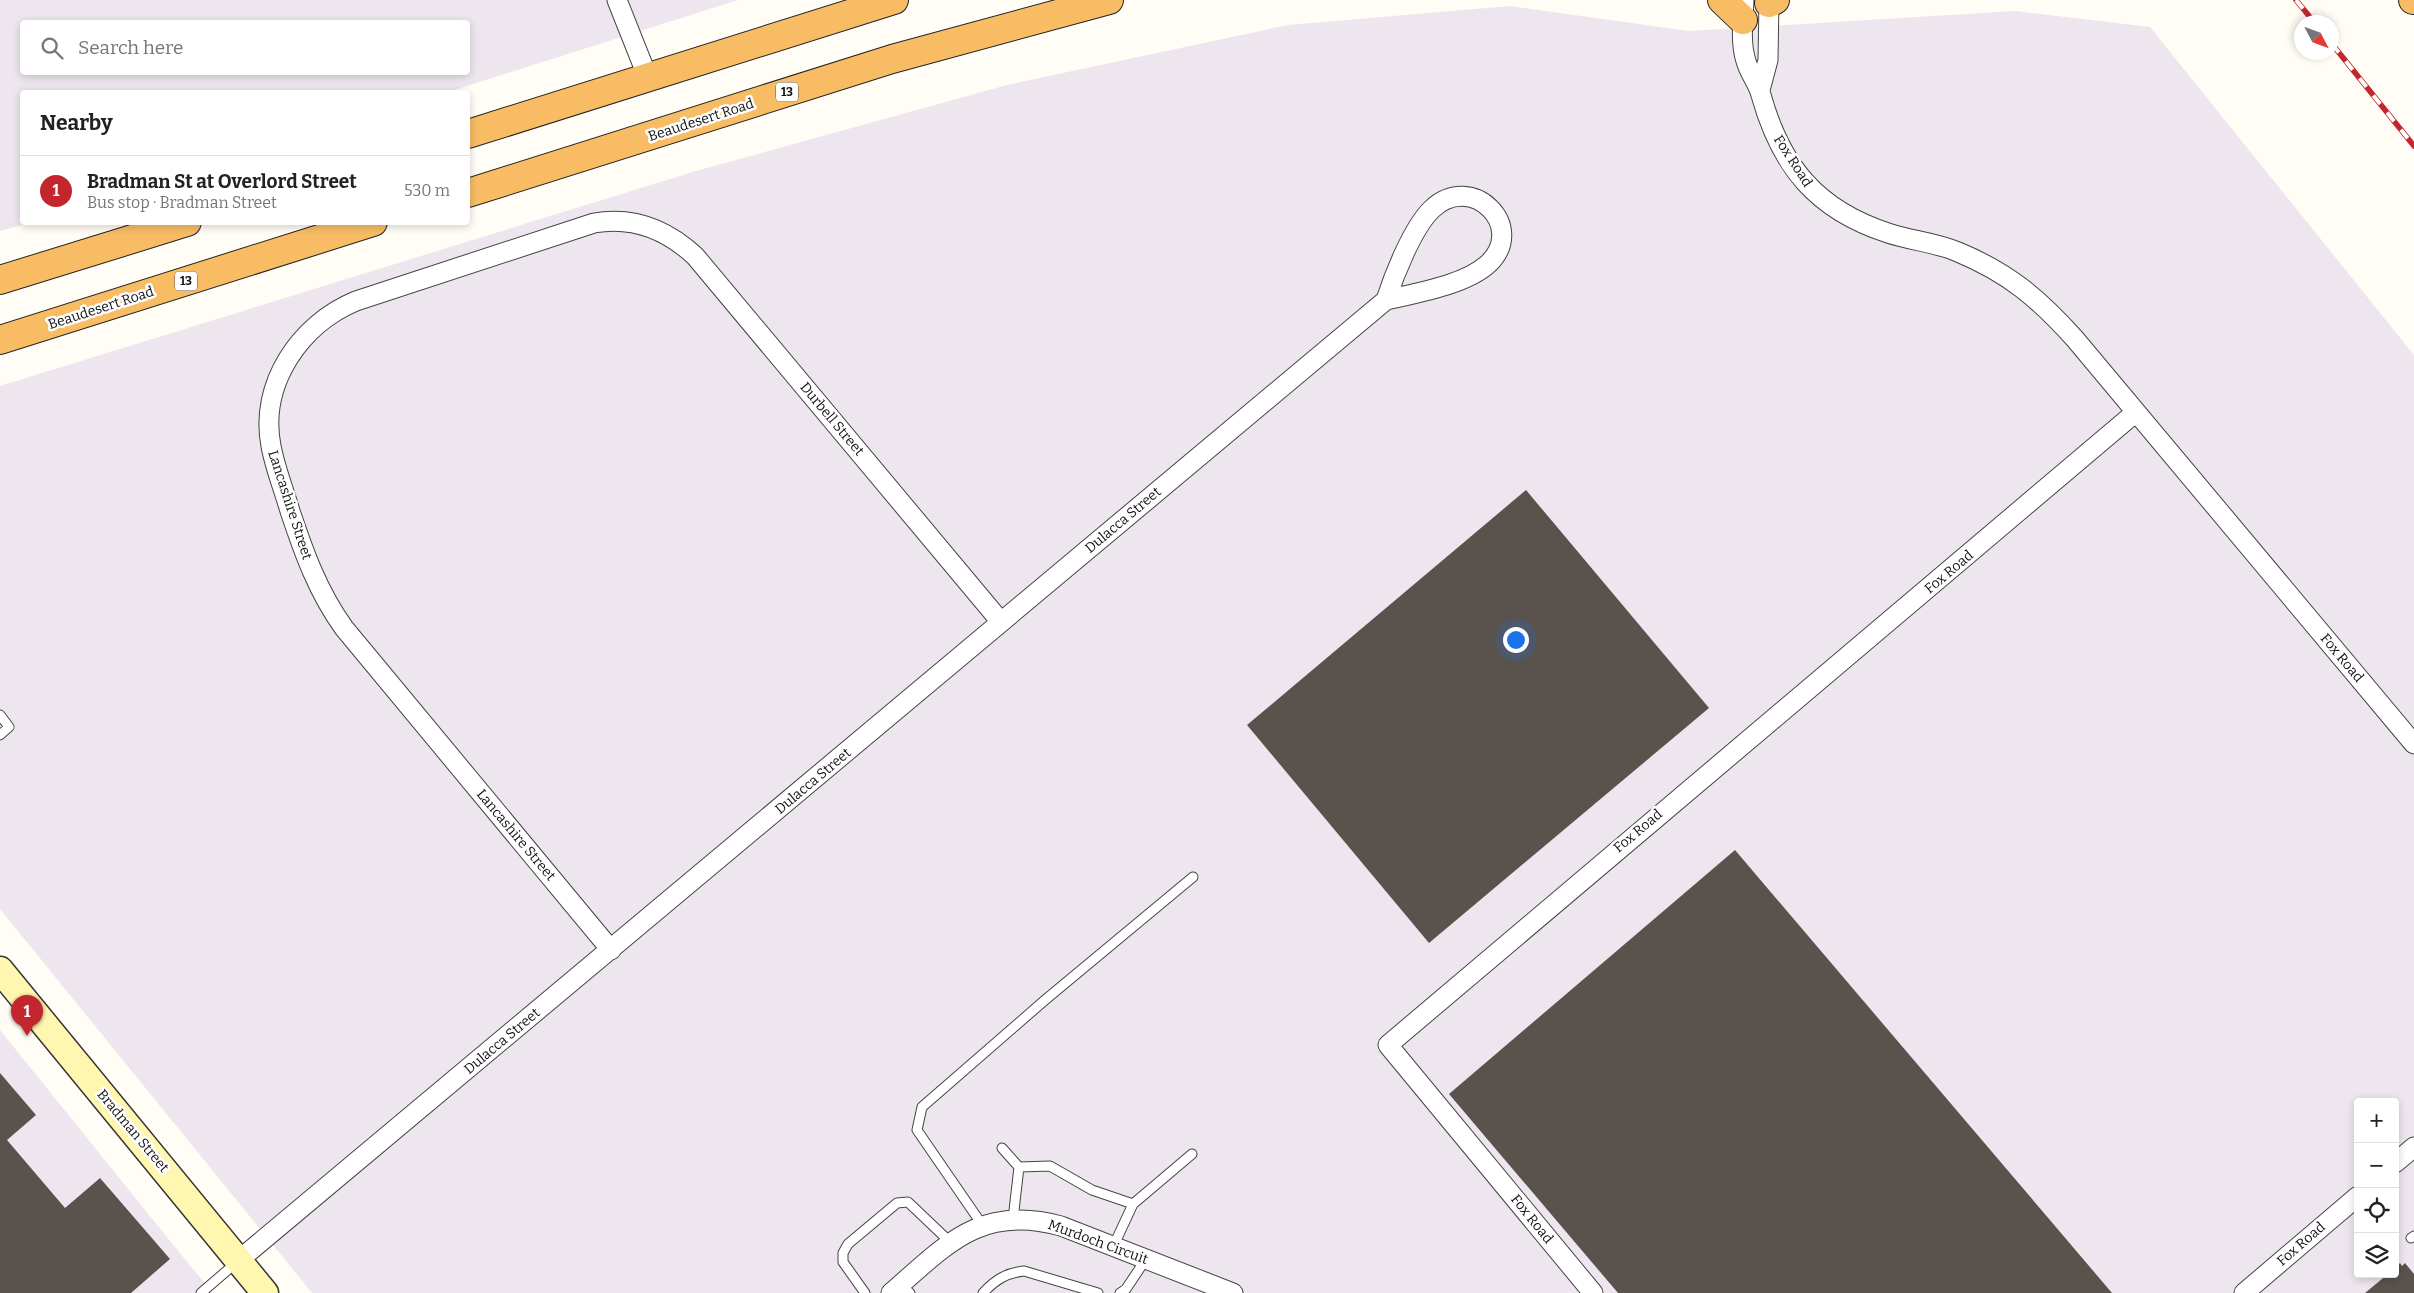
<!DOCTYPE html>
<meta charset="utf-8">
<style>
:root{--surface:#fff;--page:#f2f2f2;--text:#222;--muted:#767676;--line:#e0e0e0;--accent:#c4262e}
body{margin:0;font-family:Bitter,serif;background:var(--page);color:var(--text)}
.controls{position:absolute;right:15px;bottom:15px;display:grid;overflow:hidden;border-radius:5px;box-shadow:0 2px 8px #0003}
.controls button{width:45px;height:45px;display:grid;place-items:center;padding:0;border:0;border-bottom:1px solid var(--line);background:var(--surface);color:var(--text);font:25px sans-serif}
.compass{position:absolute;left:2294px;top:15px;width:45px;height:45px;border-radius:50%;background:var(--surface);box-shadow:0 2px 8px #0003;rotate:131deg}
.you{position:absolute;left:1515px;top:639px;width:18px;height:18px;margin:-12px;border:4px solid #fff;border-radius:50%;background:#1a73e8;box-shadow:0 0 0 8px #1a73e833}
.badge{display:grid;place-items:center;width:32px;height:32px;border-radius:50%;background:var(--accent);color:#fff;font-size:16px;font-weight:700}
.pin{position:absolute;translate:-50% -41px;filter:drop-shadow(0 1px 2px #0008)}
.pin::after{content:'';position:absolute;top:26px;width:18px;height:15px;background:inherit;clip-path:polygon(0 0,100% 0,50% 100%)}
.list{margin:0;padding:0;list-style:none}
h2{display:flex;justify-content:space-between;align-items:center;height:65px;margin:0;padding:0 20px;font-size:21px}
h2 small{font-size:16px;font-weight:400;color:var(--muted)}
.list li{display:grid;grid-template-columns:32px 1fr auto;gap:15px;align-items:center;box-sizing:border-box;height:70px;padding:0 20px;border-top:1px solid var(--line)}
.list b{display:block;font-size:19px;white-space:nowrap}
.list p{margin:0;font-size:16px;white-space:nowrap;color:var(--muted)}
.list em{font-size:16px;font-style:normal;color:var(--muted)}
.icon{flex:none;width:28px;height:28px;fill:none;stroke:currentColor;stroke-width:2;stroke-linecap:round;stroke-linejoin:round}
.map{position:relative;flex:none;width:2414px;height:1293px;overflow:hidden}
.search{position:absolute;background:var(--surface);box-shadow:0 2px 8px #0003;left:20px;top:20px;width:450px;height:55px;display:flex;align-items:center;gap:12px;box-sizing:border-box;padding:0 18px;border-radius:5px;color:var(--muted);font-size:19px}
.panel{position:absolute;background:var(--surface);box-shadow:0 2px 8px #0003;left:20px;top:90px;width:450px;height:135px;border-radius:5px}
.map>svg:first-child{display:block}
.industrial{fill:#eee6ef;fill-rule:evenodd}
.building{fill:#5a524d}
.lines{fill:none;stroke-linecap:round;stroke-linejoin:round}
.service-casing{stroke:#444;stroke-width:11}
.minor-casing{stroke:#444;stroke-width:21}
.secondary-casing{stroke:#333;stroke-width:29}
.trunk-casing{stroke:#222;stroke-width:30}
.service{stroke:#fff;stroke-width:9}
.minor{stroke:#fff;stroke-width:19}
.secondary{stroke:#fff6b0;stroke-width:26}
.trunk{stroke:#f7bc64;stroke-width:28}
.rail-casing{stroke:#c4262e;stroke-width:5.5}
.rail{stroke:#fff;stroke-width:4;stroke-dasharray:11;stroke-linecap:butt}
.labels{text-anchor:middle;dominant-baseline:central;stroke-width:5;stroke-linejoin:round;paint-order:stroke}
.shield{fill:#fff;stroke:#585858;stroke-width:1}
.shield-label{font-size:12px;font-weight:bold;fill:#111}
.street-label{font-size:14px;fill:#111;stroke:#fff}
</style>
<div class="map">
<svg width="2414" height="1293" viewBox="0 0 2414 1293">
<rect width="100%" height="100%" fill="#fffdf5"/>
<!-- industrial -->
<path class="industrial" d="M 0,0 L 738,0 L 448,92 L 22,92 L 22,222 L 29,223 L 0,231 ZM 22,22 L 468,22 L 468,72 L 22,72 Z
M 1510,6 L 1689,31 L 2015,11 L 2150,27 L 2414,355 L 2414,1293 L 312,1293 L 0,909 L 0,386 L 696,171 L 1007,85 L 1288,25 ZM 2358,1102 L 2395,1102 L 2395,1274 L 2358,1274 Z
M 0,1030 L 179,1252 L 213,1293 L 0,1293 Z"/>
<!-- building -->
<path class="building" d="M 1526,490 L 1709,708 L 1429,943 L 1247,725 Z
M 1735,850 L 2112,1293 L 1618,1293 L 1449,1094 Z
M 0,1073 L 36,1115 L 7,1140 L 65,1208 L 100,1178 L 170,1259 L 131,1293 L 0,1293 Z
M 2400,1263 L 2402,1266 L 2405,1263 L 2414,1274 L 2414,1293 L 2365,1293 L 2388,1274 L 2395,1274 L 2395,1268 Z"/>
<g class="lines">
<defs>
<path id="service" d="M 0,715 L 9,727 L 0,735
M 1002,1148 L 1019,1167 L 1050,1166 L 1092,1190 L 1133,1204
M 1013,1219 L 1019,1167
M 983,1226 L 917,1130 L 922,1107 L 1045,1000 L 1193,877
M 2411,1238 L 2414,1236
M 1113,1247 L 1133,1204 L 1192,1154
M 901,1285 L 910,1293
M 201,1293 L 237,1262
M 865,1293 L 843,1262 L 843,1253 L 848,1244 L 897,1203 L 908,1202 L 950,1242
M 983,1293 C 995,1280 1006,1273 1024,1271 L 1098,1293
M 1120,1293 L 1126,1289 L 1146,1259"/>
<path id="minor" d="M 617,0 L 648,78
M 1744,0 C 1743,19 1740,43 1746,61 C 1749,73 1758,83 1761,95 C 1781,167 1817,210 1888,233 C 1911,241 1935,242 1958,252 C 2009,273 2039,299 2075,339 L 2414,744
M 1760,90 L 1768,60 L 1769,0
M 611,950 L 344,628 C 318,592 304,553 290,511 C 284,490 275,468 271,446 C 259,384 300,324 356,301 L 594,223 C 634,216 667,230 695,256 L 1001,622
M 2395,1163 L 2414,1147
M 239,1260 L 1386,300 C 1416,293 1465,285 1488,264 C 1528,227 1472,171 1432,209 C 1413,227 1394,275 1386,300
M 891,1293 C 947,1244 981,1204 1061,1226 L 1233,1293
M 1593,1293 L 1388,1045 L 2136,412
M 2244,1293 L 2358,1196"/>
<path id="secondary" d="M 0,970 L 265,1293"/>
<path id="trunk" d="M 1722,0 L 1743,20
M 2413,0 L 2414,0
M 1769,3 L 1775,0
M 468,134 L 894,0
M 468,193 L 892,59 L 1109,0
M 0,280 L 187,222
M 0,340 L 373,222"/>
</defs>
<!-- service casing -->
<use href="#service" class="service-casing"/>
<!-- minor casing -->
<use href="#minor" class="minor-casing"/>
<!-- secondary casing -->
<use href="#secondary" class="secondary-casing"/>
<!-- trunk casing -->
<use href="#trunk" class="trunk-casing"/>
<!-- service -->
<use href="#service" class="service"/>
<!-- minor -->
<use href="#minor" class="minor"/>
<!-- secondary -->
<use href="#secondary" class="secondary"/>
<!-- trunk -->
<use href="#trunk" class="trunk"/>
<defs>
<path id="rail" d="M 2296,0 L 2314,22
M 2332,44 L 2414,146"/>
</defs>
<!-- rail casing -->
<use href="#rail" class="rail-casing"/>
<!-- rail -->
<use href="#rail" class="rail"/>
</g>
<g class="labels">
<!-- shield labels -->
<g class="shield">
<rect x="776" y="82.5" width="22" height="19" rx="4"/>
<rect x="175" y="271.5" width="22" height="19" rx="4"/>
</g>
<g class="shield-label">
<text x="787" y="92">13</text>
<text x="186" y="281">13</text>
</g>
<!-- street labels -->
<g class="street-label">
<text transform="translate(701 120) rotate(-18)">Beaudesert Road</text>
<text transform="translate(1793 161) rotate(57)">Fox Road</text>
<text transform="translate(101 308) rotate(-18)">Beaudesert Road</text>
<text transform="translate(832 419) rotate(50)">Durbell Street</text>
<text transform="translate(290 505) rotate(72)">Lancashire Street</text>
<text transform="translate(1123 520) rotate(-40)">Dulacca Street</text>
<text transform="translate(1949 572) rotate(-40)">Fox Road</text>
<text transform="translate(2342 658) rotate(50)">Fox Road</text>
<text transform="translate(813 781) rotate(-40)">Dulacca Street</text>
<text transform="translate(1638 831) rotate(-40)">Fox Road</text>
<text transform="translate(516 835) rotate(50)">Lancashire Street</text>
<text transform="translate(502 1041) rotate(-40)">Dulacca Street</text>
<text transform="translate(133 1131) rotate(50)">Bradman Street</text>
<text transform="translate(1532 1219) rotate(51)">Fox Road</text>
<text transform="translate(1098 1242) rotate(20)">Murdoch Circuit</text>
<text transform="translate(2301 1244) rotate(-41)">Fox Road</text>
</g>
</g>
</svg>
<div class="controls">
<button>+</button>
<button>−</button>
<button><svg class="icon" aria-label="locate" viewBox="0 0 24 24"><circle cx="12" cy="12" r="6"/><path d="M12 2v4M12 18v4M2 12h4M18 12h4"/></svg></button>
<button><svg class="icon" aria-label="layers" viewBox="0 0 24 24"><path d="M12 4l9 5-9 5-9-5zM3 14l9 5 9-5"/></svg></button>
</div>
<svg class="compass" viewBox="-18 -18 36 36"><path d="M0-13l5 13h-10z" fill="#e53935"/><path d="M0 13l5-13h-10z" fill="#767676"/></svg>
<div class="you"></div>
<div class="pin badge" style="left:27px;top:1036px">1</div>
<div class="search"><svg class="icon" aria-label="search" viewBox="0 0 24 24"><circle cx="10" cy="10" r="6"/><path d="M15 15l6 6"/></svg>Search here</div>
<section class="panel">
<h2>Nearby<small></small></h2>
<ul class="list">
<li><span class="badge">1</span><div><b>Bradman St at Overlord Street</b><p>Bus stop · Bradman Street</p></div><em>530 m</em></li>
</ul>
</section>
</div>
